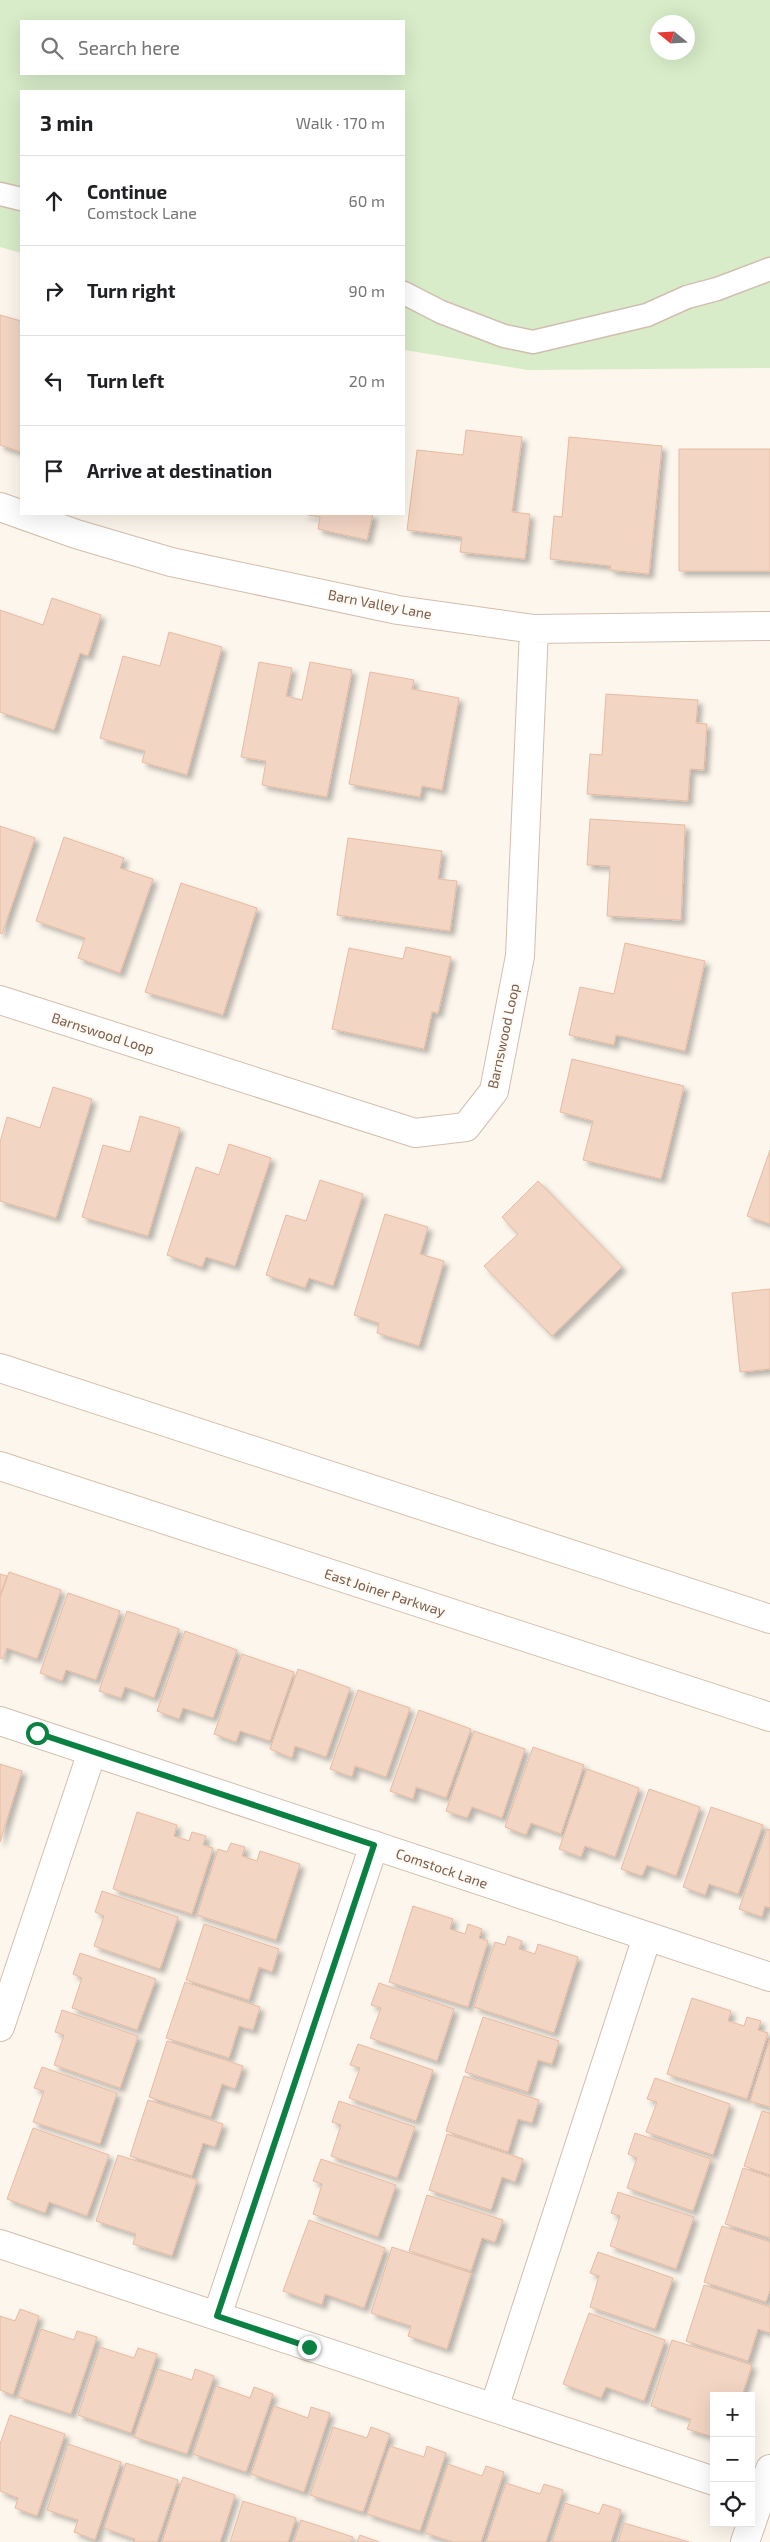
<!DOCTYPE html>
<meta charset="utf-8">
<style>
:root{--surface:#fff;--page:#f6f6f6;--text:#202124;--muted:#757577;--line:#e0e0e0}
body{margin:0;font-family:"Exo 2",sans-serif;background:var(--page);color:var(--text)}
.controls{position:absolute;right:15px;bottom:15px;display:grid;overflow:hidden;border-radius:0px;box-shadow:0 5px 20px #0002}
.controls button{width:45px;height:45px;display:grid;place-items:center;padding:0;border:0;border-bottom:1px solid var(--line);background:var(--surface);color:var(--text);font:25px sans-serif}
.compass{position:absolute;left:650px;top:15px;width:45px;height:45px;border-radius:50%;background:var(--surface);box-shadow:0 5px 20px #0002;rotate:288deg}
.stop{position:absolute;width:15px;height:15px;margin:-11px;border:4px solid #0b8043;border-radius:50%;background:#fff}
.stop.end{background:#0b8043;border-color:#fff;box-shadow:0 1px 5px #0008}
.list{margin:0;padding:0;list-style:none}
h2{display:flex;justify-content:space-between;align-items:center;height:65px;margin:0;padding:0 20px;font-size:21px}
h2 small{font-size:16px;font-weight:400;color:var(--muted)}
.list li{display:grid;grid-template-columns:32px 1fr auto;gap:15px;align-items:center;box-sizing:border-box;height:90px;padding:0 20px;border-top:1px solid var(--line)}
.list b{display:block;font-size:19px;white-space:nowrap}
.list p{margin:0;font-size:16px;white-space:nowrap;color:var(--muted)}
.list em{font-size:16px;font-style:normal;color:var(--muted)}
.icon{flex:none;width:28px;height:28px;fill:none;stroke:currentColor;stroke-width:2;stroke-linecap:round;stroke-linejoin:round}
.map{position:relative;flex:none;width:770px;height:2542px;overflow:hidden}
.search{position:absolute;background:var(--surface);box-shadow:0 5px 20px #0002;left:20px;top:20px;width:385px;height:55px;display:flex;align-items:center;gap:12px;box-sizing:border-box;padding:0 18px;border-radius:0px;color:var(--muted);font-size:19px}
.panel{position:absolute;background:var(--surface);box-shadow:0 5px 20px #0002;left:20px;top:90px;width:385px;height:425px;border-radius:0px}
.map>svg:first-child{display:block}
.green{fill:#d8ecc9;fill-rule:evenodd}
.building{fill:#f3d5c3;stroke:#e6bba3;filter:url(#shadow)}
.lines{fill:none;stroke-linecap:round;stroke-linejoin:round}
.lane-casing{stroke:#d1beb0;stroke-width:25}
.street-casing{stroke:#d1beb0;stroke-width:30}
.secondary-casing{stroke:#d6c0b0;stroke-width:30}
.lane{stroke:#fff;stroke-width:22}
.street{stroke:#fff;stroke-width:28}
.secondary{stroke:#fff;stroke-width:28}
.route{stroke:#0b8043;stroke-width:6}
.labels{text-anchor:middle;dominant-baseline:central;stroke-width:4;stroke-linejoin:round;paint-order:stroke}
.street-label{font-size:14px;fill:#7a5c4d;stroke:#fffaf3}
</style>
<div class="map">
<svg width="770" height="2542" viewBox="0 0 770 2542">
<defs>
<filter id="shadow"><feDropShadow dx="4.5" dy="4.5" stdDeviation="2.5" flood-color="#0004"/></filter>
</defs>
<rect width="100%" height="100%" fill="#fdf6ec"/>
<!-- green -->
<path class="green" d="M 0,0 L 770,0 L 770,368 L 528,370 L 404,350 L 404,91 L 21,91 L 21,253 L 0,247 ZM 21,21 L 404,21 L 404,74 L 21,74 ZM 658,22 L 688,22 L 688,52 L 658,52 Z"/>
<!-- building -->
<path class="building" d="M 0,315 L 21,321 L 21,452 L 0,445 Z
M 466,430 L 522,437 L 512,512 L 530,514 L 525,559 L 460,552 L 462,537 L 407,530 L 417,450 L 463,455 Z
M 569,437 L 662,446 L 649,574 L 610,570 L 611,566 L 550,559 L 554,516 L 562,517 Z
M 679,449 L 770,449 L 770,571 L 679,571 Z
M 303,514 L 373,514 L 367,540 L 318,529 L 320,517 Z
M 52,598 L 101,615 L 88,656 L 80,653 L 54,730 L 0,712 L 0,610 L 43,625 Z
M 169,632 L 222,647 L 187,775 L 142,762 L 145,751 L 100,738 L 123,656 L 160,666 Z
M 259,662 L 292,668 L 286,696 L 302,700 L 310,662 L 352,670 L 327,797 L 262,785 L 266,761 L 241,757 Z
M 370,672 L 414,680 L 412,689 L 459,698 L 442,790 L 422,786 L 420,797 L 349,784 Z
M 606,694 L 698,700 L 696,723 L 707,724 L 704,770 L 690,769 L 688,801 L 587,794 L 590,754 L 602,755 Z
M 590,819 L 685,825 L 681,920 L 607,916 L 610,866 L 587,865 Z
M 0,826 L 35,838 L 2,934 L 0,933 Z
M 64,837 L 124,858 L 120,868 L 153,879 L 120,973 L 78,958 L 85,938 L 36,921 Z
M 348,838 L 442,851 L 438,879 L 457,881 L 450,931 L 337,915 Z
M 181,883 L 257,908 L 223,1015 L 145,992 Z
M 625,943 L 705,961 L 685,1051 L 616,1035 L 614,1045 L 569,1035 L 580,987 L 614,994 Z
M 406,947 L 451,957 L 438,1013 L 432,1012 L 424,1049 L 332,1029 L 349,948 L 403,959 Z
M 572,1059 L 684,1086 L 661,1179 L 583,1160 L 593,1121 L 560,1112 Z
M 53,1087 L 92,1099 L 56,1218 L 0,1201 L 0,1142 L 7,1117 L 40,1128 Z
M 140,1116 L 180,1128 L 148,1236 L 82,1217 L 103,1145 L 130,1152 Z
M 229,1144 L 271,1158 L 235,1266 L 206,1257 L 202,1267 L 167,1255 L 196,1167 L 219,1175 Z
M 770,1150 L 770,1224 L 747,1216 Z
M 320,1180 L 363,1194 L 333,1286 L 309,1278 L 305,1288 L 266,1275 L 286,1215 L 306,1221 Z
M 538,1181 L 622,1267 L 552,1336 L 484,1266 L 518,1234 L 502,1217 Z
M 385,1214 L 428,1227 L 420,1254 L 444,1261 L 419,1346 L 377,1333 L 379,1323 L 354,1315 Z
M 770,1289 L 770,1369 L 740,1372 L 732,1293 Z
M 9,1572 L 61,1590 L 37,1659 L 7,1648 L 3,1659 L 0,1658 L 0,1598 Z
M 0,1574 L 7,1576 L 0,1595 Z
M 68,1593 L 120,1611 L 96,1680 L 66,1670 L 62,1681 L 40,1673 Z
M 127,1611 L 179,1629 L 154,1698 L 125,1687 L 121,1698 L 99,1691 Z
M 185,1631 L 237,1650 L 213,1718 L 183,1708 L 179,1719 L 157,1711 Z
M 242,1654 L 294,1672 L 270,1741 L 240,1731 L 236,1742 L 214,1734 Z
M 298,1669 L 350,1688 L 326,1757 L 295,1746 L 292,1758 L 270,1749 Z
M 358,1690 L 410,1708 L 386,1777 L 355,1766 L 352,1777 L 330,1769 Z
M 419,1710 L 471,1729 L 446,1798 L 416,1787 L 413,1799 L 390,1791 Z
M 474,1731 L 525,1749 L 502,1818 L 472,1807 L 467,1818 L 446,1811 Z
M 533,1747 L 584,1765 L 561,1834 L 531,1823 L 526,1835 L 505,1827 Z
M 0,1764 L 22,1771 L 0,1842 Z
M 587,1769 L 639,1788 L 615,1857 L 585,1846 L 581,1857 L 559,1849 Z
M 649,1789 L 700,1807 L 676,1876 L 647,1865 L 642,1876 L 621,1869 Z
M 711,1807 L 763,1825 L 738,1894 L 709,1884 L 705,1895 L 683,1887 Z
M 137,1812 L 177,1825 L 174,1836 L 189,1841 L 192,1832 L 206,1836 L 203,1845 L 213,1848 L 192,1914 L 113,1889 Z
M 767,1829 L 770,1830 L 770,1908 L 765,1906 L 762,1917 L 739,1909 Z
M 231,1843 L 245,1847 L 242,1856 L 257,1861 L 260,1851 L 300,1864 L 276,1940 L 197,1915 L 218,1849 L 227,1852 Z
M 102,1891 L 178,1917 L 160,1969 L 94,1946 L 104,1916 L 95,1912 Z
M 413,1906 L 453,1919 L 450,1929 L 465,1934 L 468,1924 L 482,1929 L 479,1938 L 488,1941 L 468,2007 L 389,1982 Z
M 204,1924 L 279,1949 L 272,1972 L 259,1967 L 249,2000 L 186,1980 Z
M 508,1936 L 522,1941 L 519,1949 L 535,1954 L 538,1944 L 578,1957 L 554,2033 L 474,2007 L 495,1942 L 505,1945 Z
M 80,1953 L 156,1979 L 137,2030 L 72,2008 L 82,1978 L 73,1974 Z
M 185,1982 L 260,2007 L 253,2030 L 239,2026 L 229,2058 L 166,2038 Z
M 379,1983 L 454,2009 L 437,2061 L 370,2038 L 381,2008 L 371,2005 Z
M 692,1998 L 731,2011 L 728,2021 L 744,2026 L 747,2017 L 761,2021 L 758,2030 L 768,2033 L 747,2099 L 667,2074 Z
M 62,2010 L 138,2036 L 120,2088 L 54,2065 L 64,2035 L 55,2032 Z
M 483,2017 L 559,2041 L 552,2064 L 538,2060 L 528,2092 L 465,2072 Z
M 770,2038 L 770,2107 L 750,2101 Z
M 167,2041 L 243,2066 L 235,2089 L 222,2084 L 211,2117 L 149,2097 Z
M 358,2044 L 433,2070 L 416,2121 L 349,2098 L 360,2068 L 350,2065 Z
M 42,2067 L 117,2093 L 100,2144 L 33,2122 L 44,2091 L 34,2088 Z
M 464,2076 L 539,2100 L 532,2123 L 518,2119 L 508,2152 L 446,2131 Z
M 655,2078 L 730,2104 L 713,2155 L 646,2132 L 657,2102 L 647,2099 Z
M 148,2100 L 223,2124 L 215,2147 L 203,2143 L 192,2176 L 130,2156 Z
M 339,2101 L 415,2127 L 397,2178 L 331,2156 L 341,2125 L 332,2122 Z
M 762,2111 L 770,2113 L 770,2175 L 744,2166 Z
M 33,2128 L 109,2155 L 87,2216 L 49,2202 L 45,2213 L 7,2199 Z
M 635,2133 L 711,2159 L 693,2211 L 627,2188 L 637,2158 L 628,2154 Z
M 447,2134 L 523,2159 L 515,2182 L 502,2177 L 491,2210 L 429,2190 Z
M 118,2155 L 197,2180 L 172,2256 L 133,2244 L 136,2234 L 96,2221 Z
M 321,2159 L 396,2185 L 378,2237 L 313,2214 L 322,2184 L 313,2181 Z
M 743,2168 L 770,2177 L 770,2238 L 725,2224 Z
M 618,2192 L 694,2217 L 676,2269 L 610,2246 L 620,2216 L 611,2213 Z
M 427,2195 L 503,2220 L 495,2242 L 482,2238 L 471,2271 L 409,2251 Z
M 309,2220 L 385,2248 L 364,2308 L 325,2294 L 322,2305 L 283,2291 Z
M 722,2226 L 770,2242 L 770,2290 L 766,2302 L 704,2282 Z
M 392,2247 L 471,2273 L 447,2349 L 408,2336 L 411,2326 L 371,2313 Z
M 598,2252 L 673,2278 L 655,2329 L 590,2307 L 599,2276 L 590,2273 Z
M 704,2285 L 770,2307 L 770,2333 L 758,2329 L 748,2361 L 686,2341 Z
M 20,2309 L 39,2316 L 13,2395 L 0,2390 L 0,2316 L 15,2321 Z
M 589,2313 L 665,2340 L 644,2401 L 606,2387 L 601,2398 L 563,2384 Z
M 41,2329 L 74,2340 L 77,2331 L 97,2337 L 71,2414 L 18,2397 Z
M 672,2340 L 752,2365 L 742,2396 L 714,2396 L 714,2437 L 687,2429 L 691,2419 L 651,2406 Z
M 100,2347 L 134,2358 L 138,2348 L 157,2354 L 131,2433 L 78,2415 Z
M 158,2369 L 192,2380 L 195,2369 L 214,2376 L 187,2454 L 134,2437 Z
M 216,2386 L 250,2398 L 254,2387 L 273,2394 L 246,2472 L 193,2454 Z
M 274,2406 L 308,2418 L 311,2407 L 330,2413 L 304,2492 L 251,2474 Z
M 10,2415 L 65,2434 L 37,2516 L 15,2508 L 18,2498 L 0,2491 L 0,2444 Z
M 333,2427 L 367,2438 L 371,2427 L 390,2434 L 363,2512 L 310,2495 Z
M 68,2444 L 121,2462 L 95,2540 L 74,2532 L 78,2520 L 47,2510 Z
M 390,2446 L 424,2457 L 427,2446 L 446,2453 L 420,2531 L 367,2514 Z
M 126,2463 L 178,2480 L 157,2542 L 134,2542 L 135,2539 L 104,2528 Z
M 448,2464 L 482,2476 L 486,2466 L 504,2472 L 481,2542 L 453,2542 L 425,2533 Z
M 183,2477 L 235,2495 L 220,2542 L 162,2542 Z
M 506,2483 L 540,2494 L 544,2484 L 563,2490 L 546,2542 L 486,2542 Z
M 243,2501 L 296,2518 L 288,2542 L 230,2542 Z
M 565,2503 L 599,2514 L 603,2504 L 621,2510 L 611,2542 L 552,2542 Z
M 301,2520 L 353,2537 L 351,2542 L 294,2542 Z
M 624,2523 L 689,2542 L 618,2542 Z
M 360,2535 L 379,2542 L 357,2542 Z"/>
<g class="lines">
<defs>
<path id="lane" d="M 0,194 L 21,199
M 404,293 L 441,312 L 504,336 L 533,342 L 647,315 L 687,297 L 717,289 L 770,269"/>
<path id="street" d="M 0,507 L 76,534 L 171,562 L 398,610 L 534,629 L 770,626
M 0,1000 L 415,1133 L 466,1127 L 494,1091 L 520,956 L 534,629
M 0,1721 L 770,1977
M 0,2027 L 92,1752
M 0,2244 L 714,2481
M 217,2316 L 374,1845
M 494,2408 L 647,1937
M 745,2542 L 770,2469"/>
<path id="secondary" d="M 0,1368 L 770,1619
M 0,1466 L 770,1717"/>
</defs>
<!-- lane casing -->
<use href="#lane" class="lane-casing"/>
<!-- street casing -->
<use href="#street" class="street-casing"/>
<!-- secondary casing -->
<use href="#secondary" class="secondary-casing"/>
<!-- lane -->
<use href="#lane" class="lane"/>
<!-- street -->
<use href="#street" class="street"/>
<!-- secondary -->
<use href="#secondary" class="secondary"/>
</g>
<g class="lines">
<!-- route -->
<path class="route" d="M 37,1733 L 374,1845 L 217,2316 L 309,2347"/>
</g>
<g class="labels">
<!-- street labels -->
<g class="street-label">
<text transform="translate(380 604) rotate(11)">Barn Valley Lane</text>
<text transform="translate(103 1033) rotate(18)">Barnswood Loop</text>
<text transform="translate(503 1036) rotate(-78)">Barnswood Loop</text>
<text transform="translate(385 1592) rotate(18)">East Joiner Parkway</text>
<text transform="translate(442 1868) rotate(19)">Comstock Lane</text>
</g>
</g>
</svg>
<div class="controls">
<button>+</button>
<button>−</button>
<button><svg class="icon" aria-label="locate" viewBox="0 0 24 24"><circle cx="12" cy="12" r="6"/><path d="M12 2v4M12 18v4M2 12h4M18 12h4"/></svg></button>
</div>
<svg class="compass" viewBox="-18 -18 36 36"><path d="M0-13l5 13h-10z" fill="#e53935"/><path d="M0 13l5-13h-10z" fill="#757577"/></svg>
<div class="stop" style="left:37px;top:1733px"></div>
<div class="stop end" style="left:309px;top:2347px"></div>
<div class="search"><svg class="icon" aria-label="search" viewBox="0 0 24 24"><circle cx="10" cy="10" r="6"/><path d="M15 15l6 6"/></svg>Search here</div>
<section class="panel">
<h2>3 min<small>Walk · 170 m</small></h2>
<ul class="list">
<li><svg class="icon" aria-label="ahead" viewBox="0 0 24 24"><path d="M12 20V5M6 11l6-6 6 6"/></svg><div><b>Continue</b><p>Comstock Lane</p></div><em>60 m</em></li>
<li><svg class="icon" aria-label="right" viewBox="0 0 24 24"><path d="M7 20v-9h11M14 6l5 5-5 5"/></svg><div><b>Turn right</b></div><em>90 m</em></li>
<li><svg class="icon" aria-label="left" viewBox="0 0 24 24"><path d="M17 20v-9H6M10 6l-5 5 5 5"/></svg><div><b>Turn left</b></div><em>20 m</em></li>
<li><svg class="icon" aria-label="arrive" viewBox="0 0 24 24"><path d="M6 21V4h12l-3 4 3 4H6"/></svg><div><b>Arrive at destination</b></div></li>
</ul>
</section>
</div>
